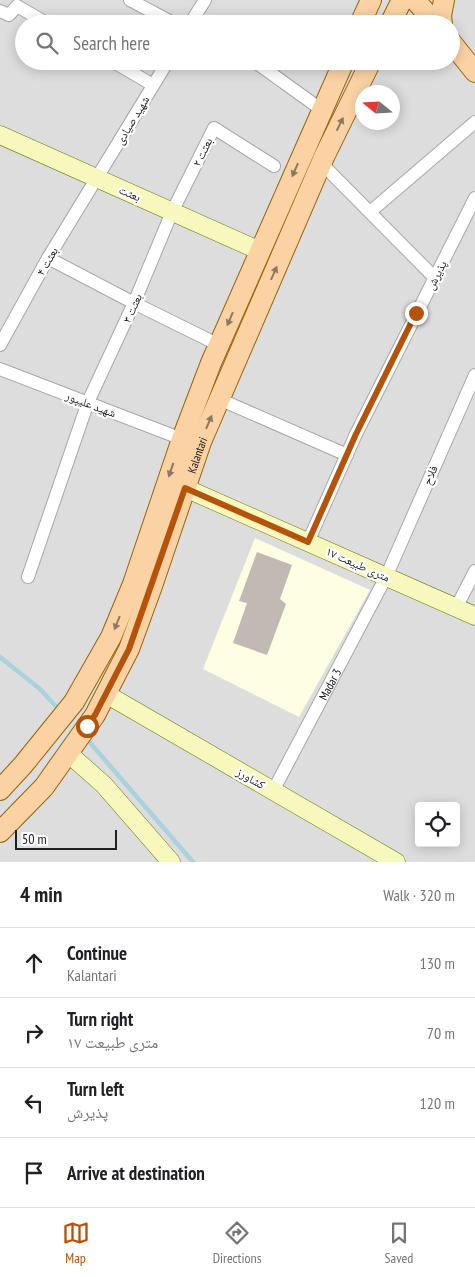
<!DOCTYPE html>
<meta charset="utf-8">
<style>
:root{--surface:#fff;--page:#f6f6f6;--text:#202124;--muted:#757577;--line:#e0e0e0;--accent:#b45309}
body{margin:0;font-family:"PT Sans Narrow","Noto Naskh Arabic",sans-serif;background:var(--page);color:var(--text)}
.controls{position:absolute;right:15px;bottom:15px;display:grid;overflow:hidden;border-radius:5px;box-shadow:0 2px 12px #0003}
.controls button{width:45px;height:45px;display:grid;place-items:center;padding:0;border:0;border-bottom:1px solid var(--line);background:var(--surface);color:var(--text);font:25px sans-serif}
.compass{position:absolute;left:355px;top:85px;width:45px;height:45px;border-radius:50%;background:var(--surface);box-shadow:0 2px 12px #0003;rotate:288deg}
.scale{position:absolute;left:15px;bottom:12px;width:102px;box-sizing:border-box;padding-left:5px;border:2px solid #202020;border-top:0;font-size:14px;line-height:18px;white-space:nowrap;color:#202020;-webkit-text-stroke:4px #fff;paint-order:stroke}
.stop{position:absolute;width:15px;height:15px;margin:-11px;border:4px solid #b45309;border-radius:50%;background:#fff}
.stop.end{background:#b45309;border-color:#fff;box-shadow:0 1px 5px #0008}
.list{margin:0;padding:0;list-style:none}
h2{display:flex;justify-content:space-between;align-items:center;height:65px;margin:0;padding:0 20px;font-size:21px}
h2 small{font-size:16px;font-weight:400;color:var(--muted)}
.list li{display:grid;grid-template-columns:32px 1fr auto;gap:15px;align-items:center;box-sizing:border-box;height:70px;padding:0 20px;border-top:1px solid var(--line)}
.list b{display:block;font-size:19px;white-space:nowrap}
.list p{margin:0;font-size:16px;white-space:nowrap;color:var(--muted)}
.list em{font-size:16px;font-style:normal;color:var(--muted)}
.icon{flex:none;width:28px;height:28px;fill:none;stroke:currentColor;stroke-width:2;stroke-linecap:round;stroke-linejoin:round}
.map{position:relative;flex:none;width:475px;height:862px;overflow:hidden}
.search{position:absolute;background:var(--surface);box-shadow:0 2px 12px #0003;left:15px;right:15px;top:15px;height:55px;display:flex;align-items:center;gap:12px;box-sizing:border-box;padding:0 18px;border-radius:28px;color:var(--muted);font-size:19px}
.sheet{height:345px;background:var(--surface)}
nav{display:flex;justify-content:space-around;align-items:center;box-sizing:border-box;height:70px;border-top:1px solid var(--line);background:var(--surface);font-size:14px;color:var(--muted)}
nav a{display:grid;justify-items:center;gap:2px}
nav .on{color:var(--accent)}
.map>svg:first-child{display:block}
.residential{fill:#dedddd;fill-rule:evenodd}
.education{fill:#fefee2}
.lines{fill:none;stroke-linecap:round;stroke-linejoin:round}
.stream{stroke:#a9d2dd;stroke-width:4.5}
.building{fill:#c1b9b3}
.street-casing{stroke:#a7a7a7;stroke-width:14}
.secondary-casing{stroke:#6d7608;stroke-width:19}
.primary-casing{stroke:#986404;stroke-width:22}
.street{stroke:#fff;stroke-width:12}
.secondary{stroke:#f6f8bd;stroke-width:18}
.primary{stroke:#fad2a3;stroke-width:20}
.oneway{fill:#8d7962}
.route{stroke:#b45309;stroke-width:6}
.labels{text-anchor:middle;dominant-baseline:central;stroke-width:4.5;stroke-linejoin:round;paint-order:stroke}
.street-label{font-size:12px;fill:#202020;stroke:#fff}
</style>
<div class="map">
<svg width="475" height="862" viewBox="0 0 475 862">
<rect width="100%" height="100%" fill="#f0ede7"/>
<!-- residential -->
<path class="residential" d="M 0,0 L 475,0 L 475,862 L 0,862 ZM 24,24 L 451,24 L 451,61 L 24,61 ZM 362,92 L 392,92 L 392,122 L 362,122 ZM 419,806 L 456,806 L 456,843 L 419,843 Z"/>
<!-- education -->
<path class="education" d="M 255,538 L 370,590 L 299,717 L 203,669 Z"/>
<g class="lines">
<!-- stream -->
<path class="stream" d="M 0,657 L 40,689 L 60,711
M 86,738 L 193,862"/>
</g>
<!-- building -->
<path class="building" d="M 257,552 L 292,565 L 280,599 L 286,604 L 267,655 L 233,643 L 247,603 L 239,601 Z"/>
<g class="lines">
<defs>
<g id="street">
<path d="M 130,0 L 175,24"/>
<path d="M 0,11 L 9,15 L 17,6 L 48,24"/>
<path d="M 190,24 L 205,0"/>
<path d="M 112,61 L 153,85"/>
<path d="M 254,61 L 322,110"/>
<path d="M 321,163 L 434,277"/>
<path d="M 370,212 L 475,122"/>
<path d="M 48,258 L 134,303 L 219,345"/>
<path d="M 0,345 L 48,258 L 168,61"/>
<path d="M 0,369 L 182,439"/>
<path d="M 219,399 L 347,455"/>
<path d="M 308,542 L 356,434 L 475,198"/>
<path d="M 28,577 L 88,402 L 134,303 L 172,212 L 214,128 L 274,166"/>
<path d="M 456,608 L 475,571"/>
<path id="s1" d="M 273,791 L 386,577 L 475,375"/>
</g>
<path id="secondary" d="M 0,135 L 260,251
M 185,488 L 475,616
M 106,694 L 396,862
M 68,753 L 104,785 L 171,862"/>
<g id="primary">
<path d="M 415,0 L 436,24"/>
<path d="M 360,24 L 371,0"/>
<path d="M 390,24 L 402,0"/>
<path d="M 442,24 L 441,16 L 444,0"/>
<path d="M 451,42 L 475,72"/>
<path d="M 0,790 L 23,765 L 74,702 L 111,637 L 133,584 L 182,439 L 211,363 L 344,61"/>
<path id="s2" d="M 0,832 L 44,787 L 95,715 L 129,649 L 152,586 L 201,442 L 324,157 L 371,61"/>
</g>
</defs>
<!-- street casing -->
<use href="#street" class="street-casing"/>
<!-- secondary casing -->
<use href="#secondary" class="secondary-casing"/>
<!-- primary casing -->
<use href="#primary" class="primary-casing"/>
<!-- street -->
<use href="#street" class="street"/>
<!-- secondary -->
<use href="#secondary" class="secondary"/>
<!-- primary -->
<use href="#primary" class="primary"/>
</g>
<!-- one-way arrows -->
<defs><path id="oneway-solid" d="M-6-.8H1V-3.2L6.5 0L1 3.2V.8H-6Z" transform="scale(1.25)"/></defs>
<g class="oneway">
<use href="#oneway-solid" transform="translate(340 124) rotate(-64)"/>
<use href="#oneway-solid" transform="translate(295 170) rotate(114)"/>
<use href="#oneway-solid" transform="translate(274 273) rotate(-66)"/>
<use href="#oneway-solid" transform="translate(230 319) rotate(113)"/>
<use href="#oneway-solid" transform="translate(209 422) rotate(-67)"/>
<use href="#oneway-solid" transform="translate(171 470) rotate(109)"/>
<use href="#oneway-solid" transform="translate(117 623) rotate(112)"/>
</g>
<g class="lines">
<!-- route -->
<path class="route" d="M 87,726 L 95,715 L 129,649 L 185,488 L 308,542 L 356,434 L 416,313"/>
</g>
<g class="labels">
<!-- street labels -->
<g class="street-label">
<text transform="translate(132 120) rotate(-59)">شهید صیادی</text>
<text transform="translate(202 152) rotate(-64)">بعثت ۲</text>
<text transform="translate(130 193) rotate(24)">بعثت</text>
<text transform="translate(47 261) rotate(-60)">بعثت ۴</text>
<text transform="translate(436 275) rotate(-63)">پذیرش</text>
<text transform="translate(132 308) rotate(-66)">بعثت ۳</text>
<text transform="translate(91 404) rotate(21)">شهید علیپور</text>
<text stroke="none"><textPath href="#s2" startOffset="431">Kalantari</textPath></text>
<text transform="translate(430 475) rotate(-67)">فلاح</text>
<text transform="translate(358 564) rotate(24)">۱۷ متری طبیعت</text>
<text stroke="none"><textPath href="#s1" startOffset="121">Madar 3</textPath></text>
<text transform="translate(251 778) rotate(30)">کشاورز</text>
</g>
</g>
</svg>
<div class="controls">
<button><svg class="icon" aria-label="locate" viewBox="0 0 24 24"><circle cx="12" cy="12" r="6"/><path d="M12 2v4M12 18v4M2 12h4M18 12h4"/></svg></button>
</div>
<svg class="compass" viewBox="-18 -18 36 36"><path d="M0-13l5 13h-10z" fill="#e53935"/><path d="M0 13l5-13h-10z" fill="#757577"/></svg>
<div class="scale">50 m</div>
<div class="stop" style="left:87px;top:726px"></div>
<div class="stop end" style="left:416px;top:313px"></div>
<div class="search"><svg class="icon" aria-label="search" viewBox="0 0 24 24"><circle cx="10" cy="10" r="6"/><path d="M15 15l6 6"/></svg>Search here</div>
</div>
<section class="sheet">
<h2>4 min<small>Walk · 320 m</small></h2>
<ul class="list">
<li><svg class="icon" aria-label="ahead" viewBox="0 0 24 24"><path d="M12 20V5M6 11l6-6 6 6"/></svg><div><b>Continue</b><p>Kalantari</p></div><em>130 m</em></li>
<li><svg class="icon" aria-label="right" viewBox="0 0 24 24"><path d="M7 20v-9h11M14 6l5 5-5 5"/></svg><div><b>Turn right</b><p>۱۷ متری طبیعت</p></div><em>70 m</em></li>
<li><svg class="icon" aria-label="left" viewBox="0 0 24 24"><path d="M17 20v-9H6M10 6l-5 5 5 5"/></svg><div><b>Turn left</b><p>پذیرش</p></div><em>120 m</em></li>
<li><svg class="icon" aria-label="arrive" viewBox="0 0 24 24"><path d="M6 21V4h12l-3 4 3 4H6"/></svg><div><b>Arrive at destination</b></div></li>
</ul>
</section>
<nav>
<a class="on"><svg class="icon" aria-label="map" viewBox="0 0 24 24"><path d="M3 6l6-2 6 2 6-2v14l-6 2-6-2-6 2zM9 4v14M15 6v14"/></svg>Map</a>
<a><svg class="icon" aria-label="directions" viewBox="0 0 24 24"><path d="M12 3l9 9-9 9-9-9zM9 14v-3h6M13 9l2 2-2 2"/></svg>Directions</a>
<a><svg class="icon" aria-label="saved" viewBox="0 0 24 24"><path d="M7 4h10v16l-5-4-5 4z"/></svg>Saved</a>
</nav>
